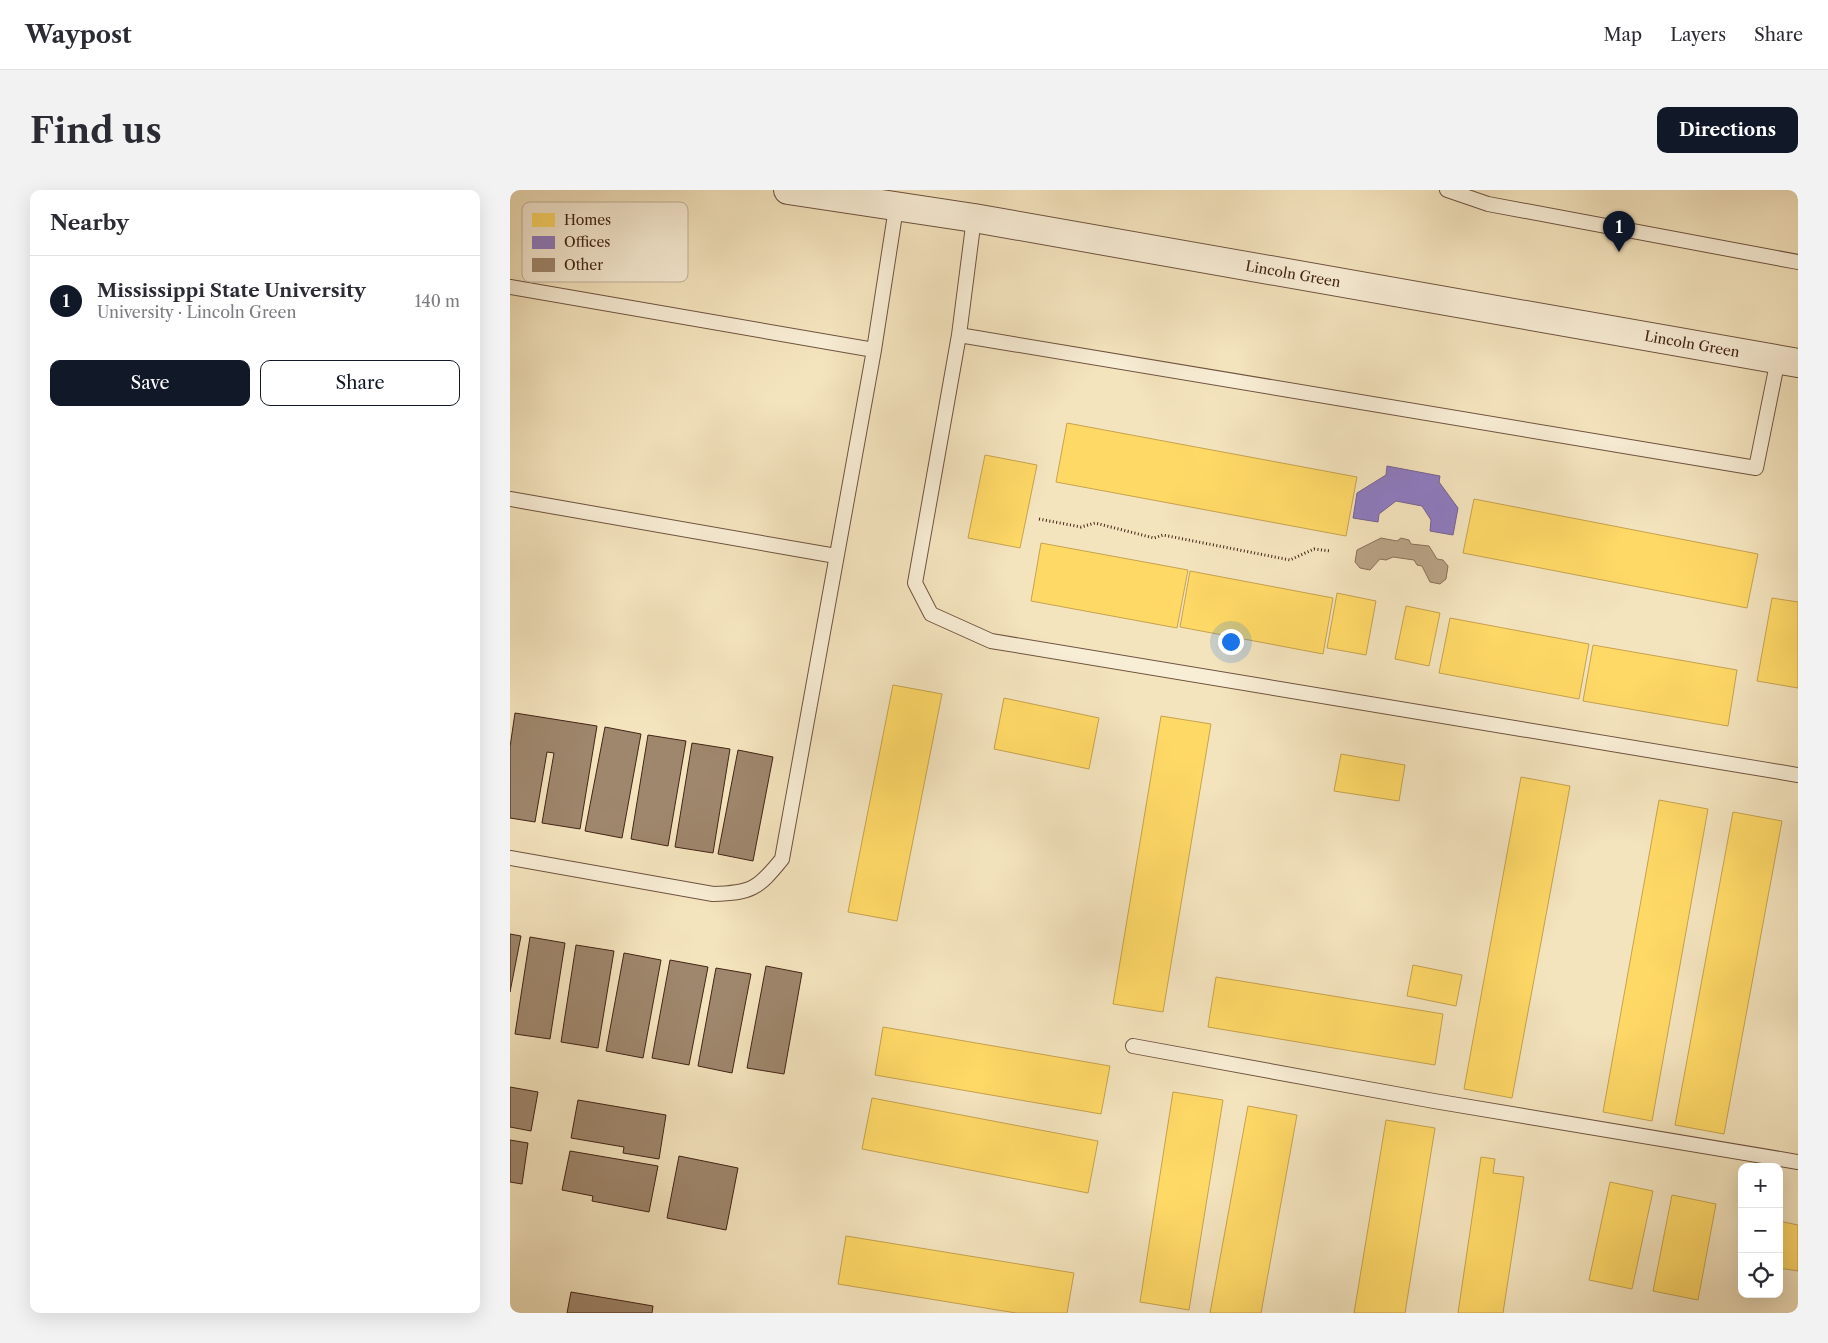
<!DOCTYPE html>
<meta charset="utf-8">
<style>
:root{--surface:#fff;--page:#f2f2f3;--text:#2b2b33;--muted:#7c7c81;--line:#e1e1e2;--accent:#111827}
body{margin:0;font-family:"Libre Caslon Text",serif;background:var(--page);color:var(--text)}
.controls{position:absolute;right:15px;bottom:15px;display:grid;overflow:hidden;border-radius:10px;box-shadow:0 5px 20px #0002}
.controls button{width:45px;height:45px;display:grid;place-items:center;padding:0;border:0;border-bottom:1px solid var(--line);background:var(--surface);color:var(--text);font:25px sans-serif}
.you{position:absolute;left:720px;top:451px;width:18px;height:18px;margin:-12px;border:4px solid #fff;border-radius:50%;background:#1a73e8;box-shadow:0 0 0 8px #1a73e833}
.badge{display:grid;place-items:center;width:32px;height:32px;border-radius:50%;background:var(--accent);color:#fff;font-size:16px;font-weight:700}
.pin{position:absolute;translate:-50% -41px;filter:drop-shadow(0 1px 2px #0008)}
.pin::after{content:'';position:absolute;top:26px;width:18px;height:15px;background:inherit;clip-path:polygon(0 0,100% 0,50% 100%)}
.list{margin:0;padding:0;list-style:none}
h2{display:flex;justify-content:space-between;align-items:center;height:65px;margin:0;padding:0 20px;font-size:21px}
h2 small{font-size:16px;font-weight:400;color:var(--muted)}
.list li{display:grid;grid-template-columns:32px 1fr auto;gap:15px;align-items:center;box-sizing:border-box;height:90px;padding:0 20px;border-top:1px solid var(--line)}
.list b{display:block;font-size:19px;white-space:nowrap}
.list p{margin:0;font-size:16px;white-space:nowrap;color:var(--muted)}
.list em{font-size:16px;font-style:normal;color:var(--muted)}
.actions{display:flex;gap:10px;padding:15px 20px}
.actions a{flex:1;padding:11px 0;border:1px solid var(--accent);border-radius:10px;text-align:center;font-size:18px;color:var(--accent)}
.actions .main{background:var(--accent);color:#fff}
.icon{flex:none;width:28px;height:28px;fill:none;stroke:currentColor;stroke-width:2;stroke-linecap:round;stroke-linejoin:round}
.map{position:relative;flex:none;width:1288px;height:1123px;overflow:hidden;border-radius:10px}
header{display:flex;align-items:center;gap:30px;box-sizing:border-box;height:70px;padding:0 25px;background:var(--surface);border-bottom:1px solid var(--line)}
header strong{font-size:24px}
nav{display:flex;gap:28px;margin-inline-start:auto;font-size:18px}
.intro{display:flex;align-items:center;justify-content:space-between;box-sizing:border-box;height:120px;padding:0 30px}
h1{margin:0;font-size:35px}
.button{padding:12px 22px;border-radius:10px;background:var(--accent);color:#fff;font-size:18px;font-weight:700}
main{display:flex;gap:30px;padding:0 30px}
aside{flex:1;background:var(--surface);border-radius:10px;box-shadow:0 5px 20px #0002}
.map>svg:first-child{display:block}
.water{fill:#b8a285;stroke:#896f58}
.homes{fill:#ffd966;stroke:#c7a24e}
.offices{fill:#8e7cc3;stroke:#78618f}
.building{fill:#9f876d;stroke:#432315}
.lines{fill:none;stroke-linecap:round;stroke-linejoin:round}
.lane-casing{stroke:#6f533f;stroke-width:16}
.street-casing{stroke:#6f533f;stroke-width:30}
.path{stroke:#432315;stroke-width:3;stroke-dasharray:1 2.5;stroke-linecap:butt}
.lane{stroke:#f8edd5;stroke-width:14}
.street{stroke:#f8edd5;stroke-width:28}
.labels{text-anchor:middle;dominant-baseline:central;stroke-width:5;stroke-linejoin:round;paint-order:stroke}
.street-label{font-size:14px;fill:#432315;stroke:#f8edd5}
.key{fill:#f8edd5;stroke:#c2b09b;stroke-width:1}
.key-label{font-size:14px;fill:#432315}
</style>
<header>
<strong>Waypost</strong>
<nav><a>Map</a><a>Layers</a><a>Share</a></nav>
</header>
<div class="intro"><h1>Find us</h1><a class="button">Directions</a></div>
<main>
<aside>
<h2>Nearby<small></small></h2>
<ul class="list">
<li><span class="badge">1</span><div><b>Mississippi State University</b><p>University · Lincoln Green</p></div><em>140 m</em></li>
</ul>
<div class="actions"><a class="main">Save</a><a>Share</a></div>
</aside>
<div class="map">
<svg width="1288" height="1123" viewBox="0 0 1288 1123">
<rect width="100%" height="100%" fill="#f4e4be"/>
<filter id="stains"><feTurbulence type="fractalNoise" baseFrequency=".004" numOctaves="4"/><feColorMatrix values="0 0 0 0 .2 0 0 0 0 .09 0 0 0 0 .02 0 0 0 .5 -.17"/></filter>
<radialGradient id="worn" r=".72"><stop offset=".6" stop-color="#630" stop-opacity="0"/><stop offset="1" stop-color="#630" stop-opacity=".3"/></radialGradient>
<!-- water -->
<path class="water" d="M 871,348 L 887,351 L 891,348 L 899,350 L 901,354 L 919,356 L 927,369 L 933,370 L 938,376 L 936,389 L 930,394 L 920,392 L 912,376 L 907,375 L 904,370 L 883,367 L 876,370 L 870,369 L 860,380 L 850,378 L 845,372 L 847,360 Z"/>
<!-- homes -->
<path class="homes" d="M 557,233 L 847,287 L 836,346 L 546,292 Z
M 475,265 L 527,275 L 510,358 L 458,348 Z
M 964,309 L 1248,364 L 1237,418 L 953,363 Z
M 531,353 L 678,380 L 667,438 L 521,411 Z
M 680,381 L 823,408 L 813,464 L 670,437 Z
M 827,403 L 866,411 L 856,465 L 817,458 Z
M 1262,408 L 1288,412 L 1288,498 L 1247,491 Z
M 896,416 L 930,423 L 919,476 L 885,469 Z
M 940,428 L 1079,454 L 1069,509 L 929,483 Z
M 1083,455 L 1227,480 L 1218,536 L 1073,511 Z
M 383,495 L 432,504 L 387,731 L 338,722 Z
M 494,508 L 589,528 L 579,579 L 484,559 Z
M 651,526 L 701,534 L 653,822 L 603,814 Z
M 831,564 L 895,575 L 889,611 L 824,601 Z
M 1011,587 L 1060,596 L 1002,908 L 954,899 Z
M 1149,610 L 1198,619 L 1142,931 L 1093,922 Z
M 1223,622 L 1272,631 L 1214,944 L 1165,935 Z
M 903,775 L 952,785 L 946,816 L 897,806 Z
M 706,787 L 933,824 L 925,875 L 698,837 Z
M 373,837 L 600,876 L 591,924 L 365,885 Z
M 663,902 L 713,910 L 679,1120 L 630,1112 Z
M 362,908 L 588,951 L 578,1003 L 352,959 Z
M 738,916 L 787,925 L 751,1123 L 700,1123 Z
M 876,930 L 925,938 L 895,1123 L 844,1123 Z
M 971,967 L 985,969 L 983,983 L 1014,987 L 993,1123 L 948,1123 Z
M 1100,992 L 1143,1001 L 1122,1099 L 1079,1090 Z
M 1162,1005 L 1206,1014 L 1188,1110 L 1143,1101 Z
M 1269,1031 L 1288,1035 L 1288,1081 L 1269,1078 Z
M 336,1046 L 564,1083 L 557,1123 L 506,1123 L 328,1094 Z"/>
<!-- offices -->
<path class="offices" d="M 877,276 L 930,286 L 929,292 L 948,318 L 943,345 L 920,341 L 921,330 L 912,316 L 886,311 L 869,324 L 868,332 L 843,328 L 847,303 L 876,285 Z"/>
<!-- building -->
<path class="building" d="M 5,523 L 87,536 L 70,639 L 32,633 L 44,563 L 37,562 L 25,632 L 0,628 L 0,557 Z
M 95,537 L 131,544 L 112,648 L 75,641 Z
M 138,545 L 176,551 L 158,656 L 121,649 Z
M 182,553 L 220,559 L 203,663 L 165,657 Z
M 228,560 L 263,567 L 243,671 L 208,664 Z
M 0,744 L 11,746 L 0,802 Z
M 20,747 L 55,753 L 40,849 L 5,844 Z
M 66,755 L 104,761 L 88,858 L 51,852 Z
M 114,763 L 151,770 L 133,868 L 96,861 Z
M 160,770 L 198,777 L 179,875 L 142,868 Z
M 256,776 L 292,783 L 274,884 L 237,878 Z
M 206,778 L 241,784 L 222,883 L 188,876 Z
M 0,897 L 28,902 L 21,941 L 0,937 Z
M 68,910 L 156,925 L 149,969 L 113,963 L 114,957 L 61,948 Z
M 0,950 L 18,953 L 12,994 L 0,992 Z
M 60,961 L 148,976 L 139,1022 L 82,1011 L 83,1006 L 52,1000 Z
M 169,966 L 228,978 L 216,1040 L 157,1028 Z
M 61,1102 L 143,1116 L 142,1123 L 57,1123 Z"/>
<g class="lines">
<defs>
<path id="lane" d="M 937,0 L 978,14 L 1288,72
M 464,28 L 449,145 L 405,393 L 421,424 L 481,451 L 1288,585
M 0,97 L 364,160
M 449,145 L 1246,278 L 1268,169
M 0,309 L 326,366
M 0,668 L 203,704 C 241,703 248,699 272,669 L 364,160 L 386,18
M 623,856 L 924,911 L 1288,972"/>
<path id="street" d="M 278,0 L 464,28 L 1288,173"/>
</defs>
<!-- lane casing -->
<use href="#lane" class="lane-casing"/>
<!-- street casing -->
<use href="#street" class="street-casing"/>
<!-- path -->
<path class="path" d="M 529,329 L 571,337 L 585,333 L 644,348 L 653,345 L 780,370 L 804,359 L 820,361"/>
<!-- lane -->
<use href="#lane" class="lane"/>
<!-- street -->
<use href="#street" class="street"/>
</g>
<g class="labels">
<!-- street labels -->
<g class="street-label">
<text transform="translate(783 84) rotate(10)">Lincoln Green</text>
<text transform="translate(1182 154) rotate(10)">Lincoln Green</text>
</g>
</g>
<!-- legend -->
<rect x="12" y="12" width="166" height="80" rx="8" class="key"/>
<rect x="22" y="23" width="23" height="14" fill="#ffd966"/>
<rect x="22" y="46" width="23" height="13" fill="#8e7cc3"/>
<rect x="22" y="68" width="23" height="14" fill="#9f876d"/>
<g class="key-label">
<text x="54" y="35">Homes</text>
<text x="54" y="57">Offices</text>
<text x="54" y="80">Other</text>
</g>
<rect width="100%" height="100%" filter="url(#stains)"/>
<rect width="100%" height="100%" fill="url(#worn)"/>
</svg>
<div class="controls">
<button>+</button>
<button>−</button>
<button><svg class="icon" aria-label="locate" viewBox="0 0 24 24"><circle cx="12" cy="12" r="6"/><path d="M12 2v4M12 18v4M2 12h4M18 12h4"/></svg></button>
</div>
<div class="you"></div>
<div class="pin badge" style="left:1109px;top:62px">1</div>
</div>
</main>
